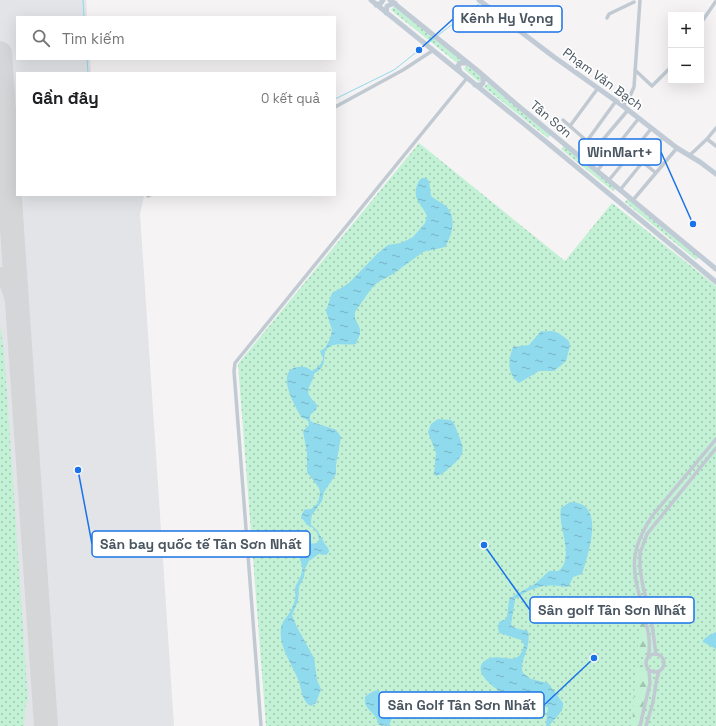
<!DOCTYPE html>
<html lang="vi">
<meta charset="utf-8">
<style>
:root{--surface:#fff;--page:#f6f6f6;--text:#202124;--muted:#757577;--line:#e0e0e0}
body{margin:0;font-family:"Space Grotesk",sans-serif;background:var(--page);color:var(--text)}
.controls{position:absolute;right:12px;top:12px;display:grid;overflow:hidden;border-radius:0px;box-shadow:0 4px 16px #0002}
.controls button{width:36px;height:36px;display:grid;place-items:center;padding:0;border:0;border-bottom:1px solid var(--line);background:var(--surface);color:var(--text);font:20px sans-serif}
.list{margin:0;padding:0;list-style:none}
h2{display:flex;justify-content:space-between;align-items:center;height:52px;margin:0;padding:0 16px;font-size:17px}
h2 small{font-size:13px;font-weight:400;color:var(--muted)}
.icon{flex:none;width:22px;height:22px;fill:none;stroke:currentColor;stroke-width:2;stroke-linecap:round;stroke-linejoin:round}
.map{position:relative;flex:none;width:716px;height:726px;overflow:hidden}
.search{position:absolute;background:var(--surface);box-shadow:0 4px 16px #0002;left:16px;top:16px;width:320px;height:44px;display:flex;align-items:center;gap:10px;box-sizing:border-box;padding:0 14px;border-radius:0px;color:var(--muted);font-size:15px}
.panel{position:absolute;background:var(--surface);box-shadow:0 4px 16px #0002;left:16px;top:72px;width:320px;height:124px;border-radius:0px}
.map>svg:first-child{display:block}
.airport{fill:#e2e4e7}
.grass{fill:url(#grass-dots)}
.forest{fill:url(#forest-firs)}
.water{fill:url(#water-ripples)}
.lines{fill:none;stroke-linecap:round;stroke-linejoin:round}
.stream{stroke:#90daee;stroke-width:1}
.taxiway{stroke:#d5d6d8;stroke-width:10}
.runway{stroke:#d5d6d8;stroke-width:24}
.street{stroke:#c1cad2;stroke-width:3.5}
.secondary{stroke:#c1cbd6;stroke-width:5}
.labels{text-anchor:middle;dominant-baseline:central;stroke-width:3.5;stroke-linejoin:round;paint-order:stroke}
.street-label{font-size:13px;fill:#4a5661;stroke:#fff}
.leader{fill:none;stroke:#1a73e8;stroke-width:1.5}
.callout-dot{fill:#1a73e8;stroke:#fff;stroke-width:1.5}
.callout{fill:#fff;stroke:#1a73e8;stroke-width:1.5}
.callout-label{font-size:14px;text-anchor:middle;font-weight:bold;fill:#4a5661}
</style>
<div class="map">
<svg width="716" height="726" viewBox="0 0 716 726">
<defs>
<pattern id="grass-dots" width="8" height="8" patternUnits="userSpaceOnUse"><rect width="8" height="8" fill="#c3f1d5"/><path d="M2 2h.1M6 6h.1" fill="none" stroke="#a0c6b0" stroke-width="1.8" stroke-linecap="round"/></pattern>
<pattern id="forest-firs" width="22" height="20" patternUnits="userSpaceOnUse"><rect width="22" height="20" fill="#c3f1d5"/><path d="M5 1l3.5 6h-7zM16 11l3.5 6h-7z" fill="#a0c6b0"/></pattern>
<pattern id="water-ripples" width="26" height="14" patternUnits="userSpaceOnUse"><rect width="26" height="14" fill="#90daee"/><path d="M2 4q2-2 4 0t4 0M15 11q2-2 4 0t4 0" fill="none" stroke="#78b4c4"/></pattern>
</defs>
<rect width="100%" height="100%" fill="#f5f3f3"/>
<!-- airport -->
<path class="airport" d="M 0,0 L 86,0 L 87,17 L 17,17 L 17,59 L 90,59 L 91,73 L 17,73 L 17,195 L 143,195 L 144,196 L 140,214 L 174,726 L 0,726 Z"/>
<!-- grass -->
<path class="grass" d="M 395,5 L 461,59 L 457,63 L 391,10 Z
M 468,64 L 483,77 L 479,82 L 464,69 Z
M 489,82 L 552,133 L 548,138 L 484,87 Z
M 419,143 L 565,261 L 612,203 L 716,286 L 716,726 L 266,726 L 238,364 Z
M 565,145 L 616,187 L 613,191 L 561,149 Z
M 629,197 L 700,254 L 696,260 L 625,202 Z
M 0,325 L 4,351 L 28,701 L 26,702 L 24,726 L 0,726 Z"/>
<!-- forest -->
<path class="forest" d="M 640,622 L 643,623 L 645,625 L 649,646 L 647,651 L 642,654 L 640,653 L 638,647 Z
M 640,665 C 644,667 647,670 648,675 C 650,685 641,715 637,726 L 632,726 L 636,669 L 636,667 Z"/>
<!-- water -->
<path class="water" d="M 422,178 L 426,178 L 429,181 L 431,196 C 435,200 443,203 447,207 C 457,219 452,235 445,247 L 423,252 L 393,274 L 378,282 L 371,289 L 355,312 L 355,318 L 360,329 L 360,334 L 356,344 C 348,346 339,342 331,346 C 322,349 326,358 323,365 C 321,369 318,371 314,374 C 314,381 306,387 309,395 C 311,399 315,402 317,405 L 316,410 L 310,415 L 310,420 L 312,422 L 336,430 L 341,437 L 336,465 L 336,474 L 324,492 L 322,501 L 312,515 L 311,520 L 311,525 C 319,530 320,536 325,544 C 327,547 329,548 329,552 L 326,555 L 319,554 L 309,561 L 305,569 L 304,577 L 299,587 L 298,601 L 292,615 L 297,627 L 314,658 L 317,680 L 321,689 L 316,703 L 311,706 C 302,702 302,691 299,682 C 293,665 278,647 281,628 C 282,621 287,617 290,612 C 292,608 295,602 295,598 C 296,595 295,591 295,588 C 297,582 301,578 302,571 C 304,563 294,554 302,546 C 305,543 313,544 317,543 L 319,540 C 319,533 314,527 307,525 L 301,517 L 304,510 L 307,509 L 310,510 L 318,503 L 320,493 L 319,488 L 307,472 L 307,453 L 303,431 L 309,425 C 309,420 306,419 302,418 C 295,407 274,370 298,367 C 303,366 308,367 312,371 C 317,369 323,363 323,358 C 322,355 321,354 320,351 L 325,348 L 330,339 L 332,330 L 326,311 L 332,293 L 348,284 L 377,254 L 388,245 L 401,243 L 413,237 L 425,223 L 427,216 C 422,204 412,200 417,185 C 419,181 419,180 422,178 Z
M 541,331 C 545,332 547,331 551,331 C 557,331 564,337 569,341 L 570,346 L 566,361 L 559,367 L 554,371 L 539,371 L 519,383 C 507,374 508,360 513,347 L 529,345 Z
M 438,419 L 451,420 C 455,424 456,428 458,434 C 466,451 464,456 449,468 C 445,472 441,475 436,476 L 434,474 L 436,453 L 428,432 L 431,424 Z
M 570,502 C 607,502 588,553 582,574 L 573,577 L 569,586 L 566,587 C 545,583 532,587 515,599 L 511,625 L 515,628 L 528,631 C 532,648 518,662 523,673 L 531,679 L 548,683 L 563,703 C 564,713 554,718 549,726 L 546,726 L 547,713 L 548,709 C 545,695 538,694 524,692 C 521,694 517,698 513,697 C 502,696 467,671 486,660 C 500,651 519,670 524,645 L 521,640 L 499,633 L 498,628 L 499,622 L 506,619 C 509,612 507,605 510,598 L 536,583 L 549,571 L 558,571 C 576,558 557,526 561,508 Z
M 716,632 L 716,649 L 703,642 L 703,640 L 708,636 Z
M 378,690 L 382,694 L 395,695 L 398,698 C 397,708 392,717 389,726 L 379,725 C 378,722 377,718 374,715 C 369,709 364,707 365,697 C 368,694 373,691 378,690 Z"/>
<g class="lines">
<!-- stream -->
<path class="stream" d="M 83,0 L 84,17
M 437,36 L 479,4
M 428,43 L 435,38
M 87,59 L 88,73
M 335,99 L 394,70 L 424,46"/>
<!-- taxiway -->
<path class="taxiway" d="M 0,141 L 9,186
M 0,272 L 8,294 L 19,336
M 40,726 L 44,697"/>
<!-- runway -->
<path class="runway" d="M 0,53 L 46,726"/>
<!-- street -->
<path class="street" d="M 607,18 L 609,14 L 634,2
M 701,23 L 716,1
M 635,70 L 652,86 L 671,67
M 623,106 L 630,96 L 634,87 L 640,0
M 335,107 L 403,70 L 432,51
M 563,120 L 596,149
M 570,126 L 598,88
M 707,139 L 716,146
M 587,141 L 616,101
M 619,143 L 656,173
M 690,155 L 707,139 L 716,128
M 585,161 L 628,110
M 597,171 L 639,118
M 609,180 L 651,129
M 620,190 L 663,137
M 148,196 L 150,195
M 633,200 L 677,148
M646 663a9 9 0 1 1 18 0a9 9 0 1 1-18 0Z
M 656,654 L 651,618 L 643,587 L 640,568 L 640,553 L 647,534 L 716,448
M 648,656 C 651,645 649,634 646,623 C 636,577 623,559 653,515 L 716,439
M 261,726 L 234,371 L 235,363 L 467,78
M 640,726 L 650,683 L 649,671
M 646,726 L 653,702 L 657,678 L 659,671"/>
<!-- secondary -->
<path class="secondary" d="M 371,0 L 544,140 L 716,282
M 390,0 L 478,71 L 516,104 L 716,269
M 479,0 L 554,57 L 623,106 L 677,148 L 700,162 L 716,174
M 376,5 L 381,3 L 383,0
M 386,13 L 387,6 L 395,3
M 460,72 L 458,66 L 460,63 L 467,63
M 475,85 L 481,85 L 483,83 L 483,77"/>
</g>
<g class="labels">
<!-- street labels -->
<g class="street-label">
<text transform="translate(603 79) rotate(36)">Phạm Văn Bạch</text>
<text transform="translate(551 119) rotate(40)">Tân Sơn</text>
</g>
</g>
<!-- callouts -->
<path class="leader" d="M419 50L453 19M693 224L661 152M78 470L92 544M484 545L530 610M594 658L544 705"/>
<g class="callout-dot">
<circle cx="419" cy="50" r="4"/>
<circle cx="693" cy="224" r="4"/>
<circle cx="78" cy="470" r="4"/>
<circle cx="484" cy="545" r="4"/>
<circle cx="594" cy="658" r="4"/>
</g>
<g class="callout">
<rect x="453" y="6" width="109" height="26" rx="4"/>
<rect x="579" y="139" width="82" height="26" rx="4"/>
<rect x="92" y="531" width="218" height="26" rx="4"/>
<rect x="530" y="597" width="164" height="26" rx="4"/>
<rect x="379" y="692" width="165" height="26" rx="4"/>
</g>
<g class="callout-label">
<text x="507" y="23">Kênh Hy Vọng</text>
<text x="620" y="157">WinMart+</text>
<text x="201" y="549">Sân bay quốc tế Tân Sơn Nhất</text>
<text x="612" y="615">Sân golf Tân Sơn Nhất</text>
<text x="462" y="710">Sân Golf Tân Sơn Nhất</text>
</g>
</svg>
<div class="controls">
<button>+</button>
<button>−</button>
</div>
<div class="search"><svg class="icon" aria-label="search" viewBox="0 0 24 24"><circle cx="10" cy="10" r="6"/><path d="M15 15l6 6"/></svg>Tìm kiếm</div>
<section class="panel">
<h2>Gần đây<small>0 kết quả</small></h2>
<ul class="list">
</ul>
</section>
</div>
